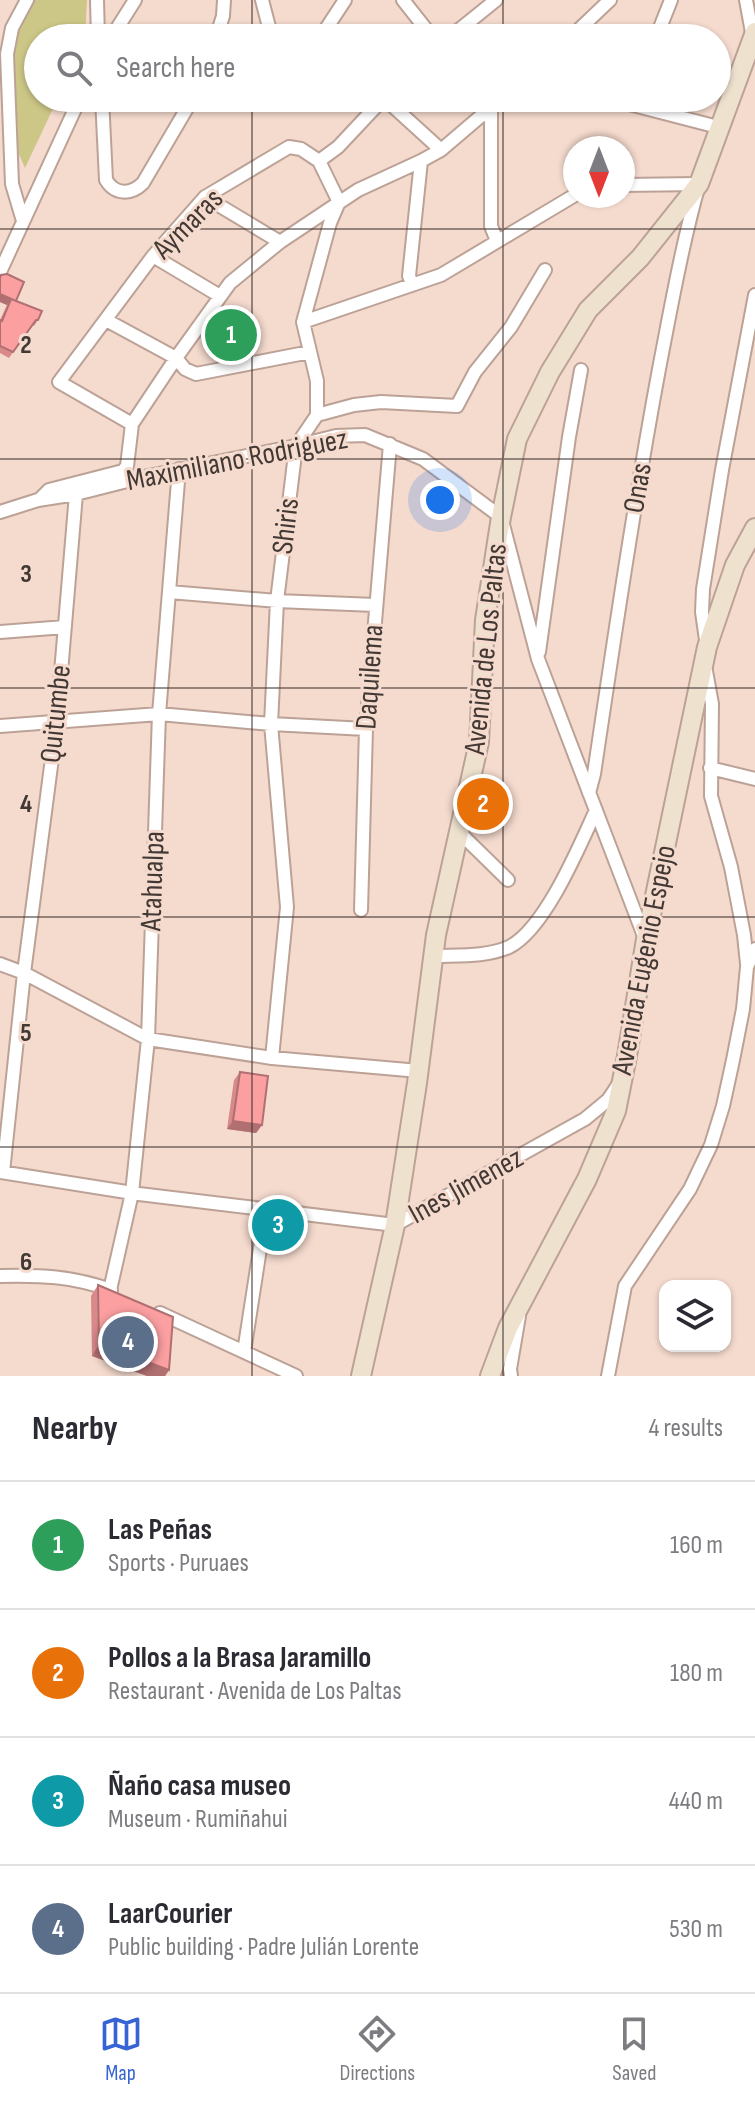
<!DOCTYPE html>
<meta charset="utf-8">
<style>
:root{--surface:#fff;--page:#f2f2f3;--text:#2b2b33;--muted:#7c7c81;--line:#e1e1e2;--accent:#3664d4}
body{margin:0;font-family:"Sofia Sans Condensed",sans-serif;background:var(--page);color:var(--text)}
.controls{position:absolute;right:24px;bottom:24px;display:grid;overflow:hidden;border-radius:16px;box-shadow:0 2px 6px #0004}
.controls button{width:72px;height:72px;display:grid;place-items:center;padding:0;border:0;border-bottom:2px solid var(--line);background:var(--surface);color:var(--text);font:40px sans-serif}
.compass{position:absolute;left:563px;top:136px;width:72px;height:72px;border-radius:50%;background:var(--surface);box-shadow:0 2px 6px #0004;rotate:180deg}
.you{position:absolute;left:440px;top:500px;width:28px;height:28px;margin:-20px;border:6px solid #fff;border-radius:50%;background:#1a73e8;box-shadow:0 0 0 12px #1a73e833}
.badge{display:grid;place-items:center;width:52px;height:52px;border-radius:50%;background:var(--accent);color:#fff;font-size:26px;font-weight:700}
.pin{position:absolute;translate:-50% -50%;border:4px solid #fff;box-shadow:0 2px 8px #0006}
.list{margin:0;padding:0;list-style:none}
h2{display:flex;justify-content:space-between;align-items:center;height:104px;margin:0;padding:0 32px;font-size:34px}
h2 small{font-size:26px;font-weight:400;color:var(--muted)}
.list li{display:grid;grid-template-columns:52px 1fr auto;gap:24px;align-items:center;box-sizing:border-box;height:128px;padding:0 32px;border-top:2px solid var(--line)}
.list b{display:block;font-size:30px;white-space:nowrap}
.list p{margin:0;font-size:26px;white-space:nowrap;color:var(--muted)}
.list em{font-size:26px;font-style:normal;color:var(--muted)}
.icon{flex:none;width:44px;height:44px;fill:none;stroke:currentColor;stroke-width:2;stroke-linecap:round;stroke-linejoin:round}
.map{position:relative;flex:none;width:755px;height:1376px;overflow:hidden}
.search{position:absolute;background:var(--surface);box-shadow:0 2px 6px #0004;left:24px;right:24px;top:24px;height:88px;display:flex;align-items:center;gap:20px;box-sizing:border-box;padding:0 28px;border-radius:44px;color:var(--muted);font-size:30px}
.sheet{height:616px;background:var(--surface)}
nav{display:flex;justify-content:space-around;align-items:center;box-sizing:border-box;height:112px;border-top:2px solid var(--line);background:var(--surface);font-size:22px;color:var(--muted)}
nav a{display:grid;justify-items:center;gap:4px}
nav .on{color:var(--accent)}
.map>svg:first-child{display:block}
.green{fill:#cdc787}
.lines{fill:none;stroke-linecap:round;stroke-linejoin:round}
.minor-casing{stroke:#bca296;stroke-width:16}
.secondary-casing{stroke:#bca296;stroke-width:22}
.minor{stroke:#fff;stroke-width:12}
.secondary{stroke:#eee2cf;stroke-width:18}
.wall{fill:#d8898a}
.shaded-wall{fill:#b06f71}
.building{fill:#fb9fa1;stroke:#b06f71;stroke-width:2}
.grid{fill:none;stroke:#433934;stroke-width:2;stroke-opacity:0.55}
.labels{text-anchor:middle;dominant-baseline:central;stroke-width:6;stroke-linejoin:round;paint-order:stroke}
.street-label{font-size:30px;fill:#433934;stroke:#f5dace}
.grid-label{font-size:26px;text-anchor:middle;font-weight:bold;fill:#433934;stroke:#f5dace;stroke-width:6;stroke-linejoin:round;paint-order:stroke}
</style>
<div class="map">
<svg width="755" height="1376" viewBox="0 0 755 1376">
<rect width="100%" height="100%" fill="#f5dace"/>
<!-- green -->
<path class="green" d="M 29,0 L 87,0 L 85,38 L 38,38 L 38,98 L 58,98 L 25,168 L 17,150 L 12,31 Z
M 237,311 L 248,350 L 227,357 L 214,319 Z"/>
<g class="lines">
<defs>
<path id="minor" d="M 97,0 L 98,38
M 262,0 L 269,27
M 403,0 L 433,38
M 746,0 L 753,38
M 111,38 L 135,0
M 216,38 L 223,16 L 224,0
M 320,38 L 345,0
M 449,38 L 496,0
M 570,38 L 610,0
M 656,38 L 671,0
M 102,98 L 106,180 C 115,195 131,195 143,183 L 193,98
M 384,98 L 441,150
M 606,98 L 718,127
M 491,107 L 491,226 L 497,241
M 319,161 L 339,202
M 205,197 L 280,242
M 23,221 L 12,184 L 7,54 L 12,28 L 27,0
M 153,256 L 220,296
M 0,272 L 80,98
M 412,284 L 409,276 L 421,161
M 106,320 L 176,358 L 185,369 L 196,374 L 310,352
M 303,322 L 441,275 L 575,195
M 317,415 L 354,405 L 381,402 L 457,406 L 475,372 L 511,327 L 545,270
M 132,424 L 59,382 L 153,256 L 205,197 L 289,147 L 301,149 L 319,161 L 338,147 L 384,98
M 41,498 L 49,490 L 123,471 L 127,466 L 132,424 L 176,358 L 230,283 L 280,242 L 358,190 L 421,161 L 441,150 L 502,98
M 0,512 L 38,500 L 76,494 L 139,478 L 296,446 L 336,436 L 365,435 L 423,459 L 501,517 L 538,659 L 644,936
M 169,592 L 277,601 L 375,605
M 0,632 L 65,627
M 706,640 L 702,612 L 703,589 L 722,470 L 755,295
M 539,652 L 569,437 L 581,370
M 706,671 L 712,704 L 711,796 L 731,867 L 744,935 L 747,964
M 0,726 L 159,714 L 271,724 L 366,729
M 710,768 L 755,779
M 589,793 L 594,774 C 614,639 634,504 659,369 C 671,307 682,245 699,184 L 623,185
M 458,831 L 508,880
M 361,910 L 366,729 L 390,444
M 434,956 C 458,955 487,957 509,947 C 545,929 579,847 596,810
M 0,964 L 24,973 L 148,1039 L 272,1058 L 419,1071
M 272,1058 L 287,907 L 271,724 L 277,601 L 296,446 L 317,415 L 317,381 L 303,322 L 330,223 L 339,202
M 0,1172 L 139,1194 L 395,1225 L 585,1119 L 608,1100 L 618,1085
M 3,1172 L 24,973 L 57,720 L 76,494
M 0,1276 C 41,1275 71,1276 111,1290
M 110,1290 L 132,1193 L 148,1039 L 159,714 L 179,469
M 160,1313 L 296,1376
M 244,1352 L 266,1210
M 511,1376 L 510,1369 L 519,1316
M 608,1376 L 625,1286 L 690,1189 L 711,1145 L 723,1106 L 733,1060 L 743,1009 L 747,967 L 755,949"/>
<path id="secondary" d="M 361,1376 L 395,1225 L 417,1083 L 436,935 L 479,742 L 485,620 L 501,517 L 517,439 L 550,372 L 588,310 L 640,258 L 699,184 L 755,32
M 490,1376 L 508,1328 L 587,1179 L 616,1111 L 627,1056 L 646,939 L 707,647 L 735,565 L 755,528"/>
</defs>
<!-- minor casing -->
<use href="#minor" class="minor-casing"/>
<!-- secondary casing -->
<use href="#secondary" class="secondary-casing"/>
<!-- minor -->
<use href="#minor" class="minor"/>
<!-- secondary -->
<use href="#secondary" class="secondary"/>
</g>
<!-- wall -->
<path class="wall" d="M 16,301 L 38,320 L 34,326 L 32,325 L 9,358 L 0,353 L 0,320 L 7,305 L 0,302 Z
M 240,1072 L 262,1125 L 256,1133 L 227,1129 L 234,1080 Z
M 98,1285 L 169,1370 L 165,1376 L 147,1376 L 92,1356 L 91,1296 Z"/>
<!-- shaded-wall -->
<path class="shaded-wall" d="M 0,294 L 11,299 L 7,305 L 0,302 Z
M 233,1121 L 262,1125 L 256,1133 L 227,1129 Z
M 99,1344 L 169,1370 L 165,1376 L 147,1376 L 92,1356 Z"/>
<!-- building -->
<path class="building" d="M 7,274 L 24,282 L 16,301 L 0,294 L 0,278 L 1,275 Z
M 11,299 L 42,311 L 38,320 L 36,320 L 13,352 L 0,346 L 0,320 L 2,321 Z
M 240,1072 L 268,1076 L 262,1125 L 233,1121 Z
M 98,1285 L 173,1317 L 169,1370 L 99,1344 Z"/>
<!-- grid -->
<path class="grid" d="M 252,0 L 252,38M 503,0 L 503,38M 252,98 L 252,1376M 503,98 L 503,1376M 0,229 L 755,229M 0,459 L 755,459M 0,688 L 755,688M 0,917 L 755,917M 0,1147 L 755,1147"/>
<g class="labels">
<!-- street labels -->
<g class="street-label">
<text transform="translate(188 224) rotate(-45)">Aymaras</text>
<text transform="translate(237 460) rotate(-11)">Maximiliano Rodriguez</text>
<text transform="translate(638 488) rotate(-80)">Onas</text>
<text transform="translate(286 526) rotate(-83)">Shiris</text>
<text transform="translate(486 649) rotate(-84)">Avenida de Los Paltas</text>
<text transform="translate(370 677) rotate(-86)">Daquilema</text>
<text transform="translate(56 714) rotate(-84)">Quitumbe</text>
<text transform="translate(153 881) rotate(-88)">Atahualpa</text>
<text transform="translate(644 960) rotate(-79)">Avenida Eugenio Espejo</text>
<text transform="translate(466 1186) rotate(-29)">Ines Jimenez</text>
</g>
</g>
<g class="grid-label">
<text x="26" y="353">2</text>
<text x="26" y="582">3</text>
<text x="26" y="812">4</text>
<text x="26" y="1041">5</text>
<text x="26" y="1270">6</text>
</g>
</svg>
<div class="controls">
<button><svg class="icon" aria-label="layers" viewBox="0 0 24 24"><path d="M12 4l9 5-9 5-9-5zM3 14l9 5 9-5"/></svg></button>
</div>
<svg class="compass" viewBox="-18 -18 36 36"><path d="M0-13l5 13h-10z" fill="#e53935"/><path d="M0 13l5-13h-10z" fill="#7c7c81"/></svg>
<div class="you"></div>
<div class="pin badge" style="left:231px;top:335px;background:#2e9e5b">1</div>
<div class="pin badge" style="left:483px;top:804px;background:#e8710a">2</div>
<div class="pin badge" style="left:278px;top:1225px;background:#0f9aa8">3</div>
<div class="pin badge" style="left:128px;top:1342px;background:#5c6f8a">4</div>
<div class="search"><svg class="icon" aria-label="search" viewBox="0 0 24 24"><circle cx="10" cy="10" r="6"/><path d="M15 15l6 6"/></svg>Search here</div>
</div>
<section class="sheet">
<h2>Nearby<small>4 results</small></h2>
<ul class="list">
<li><span class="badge" style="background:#2e9e5b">1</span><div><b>Las Peñas</b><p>Sports · Puruaes</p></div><em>160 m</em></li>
<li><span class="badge" style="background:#e8710a">2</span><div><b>Pollos a la Brasa Jaramillo</b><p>Restaurant · Avenida de Los Paltas</p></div><em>180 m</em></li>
<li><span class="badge" style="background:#0f9aa8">3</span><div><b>Ñaño casa museo</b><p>Museum · Rumiñahui</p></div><em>440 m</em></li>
<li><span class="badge" style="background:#5c6f8a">4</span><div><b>LaarCourier</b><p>Public building · Padre Julián Lorente</p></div><em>530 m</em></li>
</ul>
</section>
<nav>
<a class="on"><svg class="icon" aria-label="map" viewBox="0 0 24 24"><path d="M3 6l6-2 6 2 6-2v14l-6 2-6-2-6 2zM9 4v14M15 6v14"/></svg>Map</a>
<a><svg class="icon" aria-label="directions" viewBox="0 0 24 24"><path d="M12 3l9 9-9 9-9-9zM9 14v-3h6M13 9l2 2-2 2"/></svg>Directions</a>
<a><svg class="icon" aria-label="saved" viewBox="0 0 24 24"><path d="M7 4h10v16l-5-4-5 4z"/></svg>Saved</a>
</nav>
